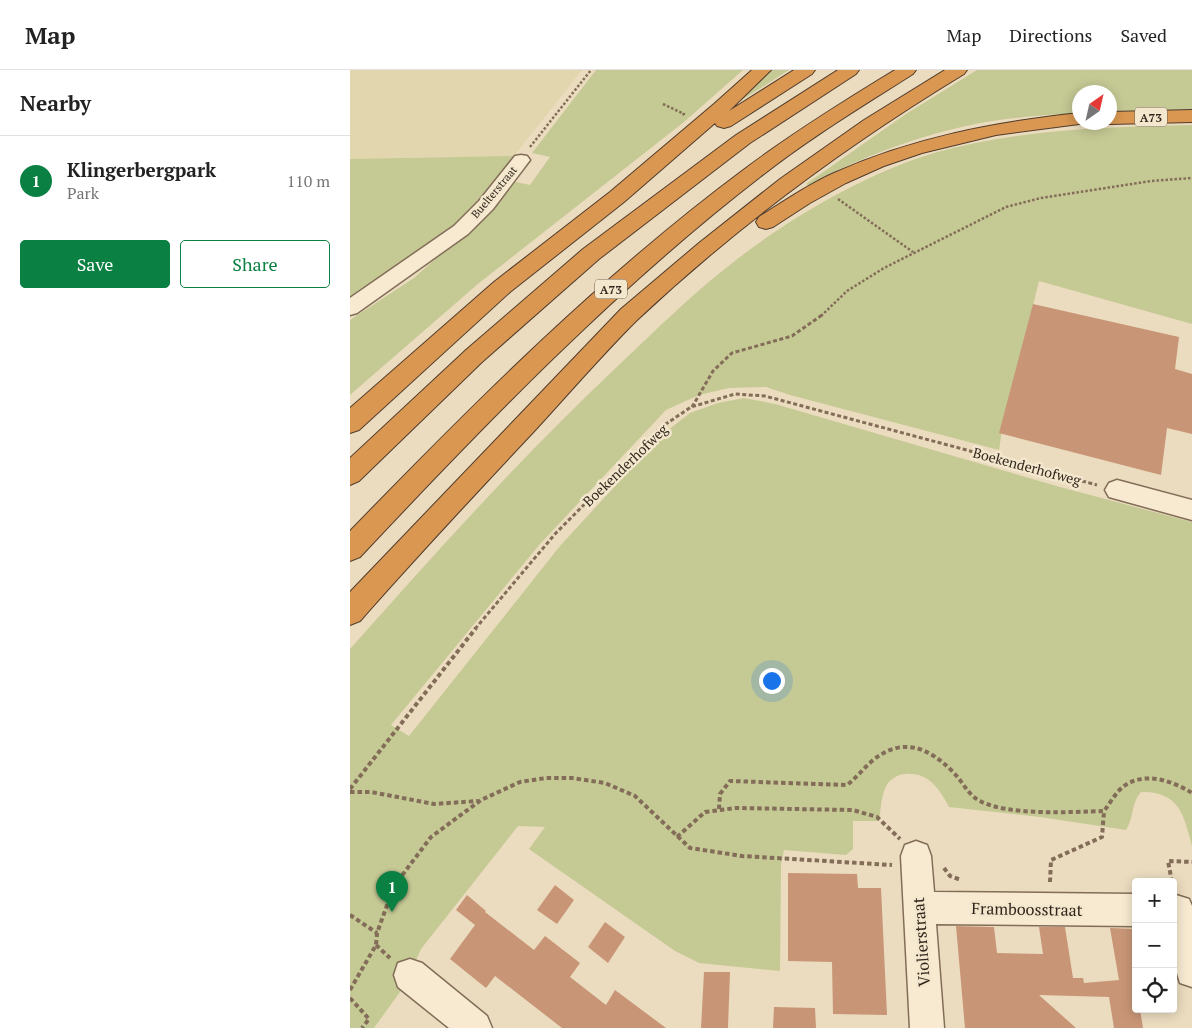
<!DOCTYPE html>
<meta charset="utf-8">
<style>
:root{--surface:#fff;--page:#f6f6f6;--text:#222;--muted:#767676;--line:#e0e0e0;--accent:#0b8043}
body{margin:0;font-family:"PT Serif",serif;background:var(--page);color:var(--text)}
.controls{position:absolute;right:15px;bottom:15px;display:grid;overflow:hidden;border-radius:5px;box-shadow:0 2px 12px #0003}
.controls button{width:45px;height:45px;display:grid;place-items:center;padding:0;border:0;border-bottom:1px solid var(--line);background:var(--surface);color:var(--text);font:25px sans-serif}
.compass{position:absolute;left:722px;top:15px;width:45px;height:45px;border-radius:50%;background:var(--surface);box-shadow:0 2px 12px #0003;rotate:34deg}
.you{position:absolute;left:421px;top:610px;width:18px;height:18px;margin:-12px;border:4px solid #fff;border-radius:50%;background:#1a73e8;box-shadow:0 0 0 8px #1a73e833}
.badge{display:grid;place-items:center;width:32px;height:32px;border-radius:50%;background:var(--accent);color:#fff;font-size:16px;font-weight:700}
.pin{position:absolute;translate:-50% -41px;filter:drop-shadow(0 1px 2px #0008)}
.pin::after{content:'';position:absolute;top:26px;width:18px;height:15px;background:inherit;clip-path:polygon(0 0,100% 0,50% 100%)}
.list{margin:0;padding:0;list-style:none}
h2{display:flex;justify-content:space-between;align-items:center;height:65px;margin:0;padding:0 20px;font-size:21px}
h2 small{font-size:16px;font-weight:400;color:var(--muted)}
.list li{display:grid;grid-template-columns:32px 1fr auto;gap:15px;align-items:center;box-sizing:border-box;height:90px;padding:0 20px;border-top:1px solid var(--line)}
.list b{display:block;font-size:19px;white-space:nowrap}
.list p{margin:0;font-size:16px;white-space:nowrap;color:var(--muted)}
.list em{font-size:16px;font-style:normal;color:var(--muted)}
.actions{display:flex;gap:10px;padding:15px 20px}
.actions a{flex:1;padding:11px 0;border:1px solid var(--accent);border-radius:5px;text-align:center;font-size:18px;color:var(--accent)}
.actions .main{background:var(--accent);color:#fff}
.icon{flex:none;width:28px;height:28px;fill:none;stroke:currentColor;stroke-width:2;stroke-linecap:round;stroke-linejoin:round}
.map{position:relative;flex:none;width:842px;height:958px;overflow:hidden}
header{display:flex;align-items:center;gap:30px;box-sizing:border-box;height:70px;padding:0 25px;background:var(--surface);border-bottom:1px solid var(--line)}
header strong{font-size:24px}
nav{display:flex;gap:28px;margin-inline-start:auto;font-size:18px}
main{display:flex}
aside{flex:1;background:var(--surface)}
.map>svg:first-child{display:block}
.farmland{fill:#e1d6ad}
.green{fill:#c5c994}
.building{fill:#c89576}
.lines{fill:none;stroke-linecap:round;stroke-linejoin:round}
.minor-casing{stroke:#836d58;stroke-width:3}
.motorway-casing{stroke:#513c2d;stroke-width:2}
.path-far2{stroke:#836d58;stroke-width:2.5;stroke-dasharray:2.5 2;stroke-linecap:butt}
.path-far1{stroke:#836d58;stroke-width:3;stroke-dasharray:4 2.5;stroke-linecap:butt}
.path{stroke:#836d58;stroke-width:4;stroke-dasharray:4.5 3;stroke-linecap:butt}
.minor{fill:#f7ead1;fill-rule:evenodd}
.motorway{fill:#d99751;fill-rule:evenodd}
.labels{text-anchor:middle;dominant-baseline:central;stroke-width:5;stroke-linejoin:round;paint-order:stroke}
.far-street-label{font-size:11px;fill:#33261c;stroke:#f3e7ce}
.shield{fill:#f3e7ce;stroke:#6d6051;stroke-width:1}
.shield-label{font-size:12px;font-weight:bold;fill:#33261c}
.street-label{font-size:14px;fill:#33261c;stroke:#f3e7ce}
.near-street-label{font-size:16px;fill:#33261c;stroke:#f3e7ce}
</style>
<header>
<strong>Map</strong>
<nav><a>Map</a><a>Directions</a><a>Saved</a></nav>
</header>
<main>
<aside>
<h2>Nearby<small></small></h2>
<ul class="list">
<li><span class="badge">1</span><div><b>Klingerbergpark</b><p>Park</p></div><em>110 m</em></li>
</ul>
<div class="actions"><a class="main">Save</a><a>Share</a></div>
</aside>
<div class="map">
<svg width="842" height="958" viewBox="0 0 842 958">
<rect width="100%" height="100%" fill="#ebdcbf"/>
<!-- farmland -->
<path class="farmland" d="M 0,0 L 232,0 L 164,86 L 0,89 Z"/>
<!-- green -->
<path class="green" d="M 246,0 L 393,0 L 334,52 L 129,213 L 0,325 L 0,250 L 64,208 L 139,141 L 161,111 L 180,115 L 200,87 L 182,83 Z
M 418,0 L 439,0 L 365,47 Z
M 627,0 L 842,0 L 842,40 L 760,41 L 760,22 L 730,22 L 729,43 C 697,45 663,47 630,53 C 569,65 513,86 458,115 L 456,114 L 556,44 Z
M 842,55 L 842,254 L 689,211 L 652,360 L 649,380 L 440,325 L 416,317 L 379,318 L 349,325 L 316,340 L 190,474 L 41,655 L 59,666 L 210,476 L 313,364 L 340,343 L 368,333 L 394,328 L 425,334 L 710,417 L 842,452 L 842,776 C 834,745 829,721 791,722 C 781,733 784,747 776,760 L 690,747 L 599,737 C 589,718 578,702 555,704 C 549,704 541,709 538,713 C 531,723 531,739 529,751 L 503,751 L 503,779 L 496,785 L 434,780 L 431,795 L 430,901 L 349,893 L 325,881 L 179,779 L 195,757 L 168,756 L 71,879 L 55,915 L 24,958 L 0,958 L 0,579 C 88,480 175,383 272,292 C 306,260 339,227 376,198 C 434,151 512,105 584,83 C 668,59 755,57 842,55 Z
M 164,86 L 122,139 L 85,175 L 0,233 L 0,89 Z"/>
<!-- building -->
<path class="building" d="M 683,234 L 829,267 L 825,299 L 842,304 L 842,364 L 817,358 L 811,405 L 649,363 Z
M 438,803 L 507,804 L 508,818 L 531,818 L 537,945 L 483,944 L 482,892 L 438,891 Z
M 205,815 L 224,830 L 207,854 L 187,840 Z
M 117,825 L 136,841 L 135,842 L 184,880 L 195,866 L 230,893 L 220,907 L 256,935 L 265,920 L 316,958 L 212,958 L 145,906 L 136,918 L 100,889 L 125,855 L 106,840 Z
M 255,852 L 275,867 L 258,893 L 238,877 Z
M 606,856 L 644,857 L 647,883 L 693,884 L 689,857 L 715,857 L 723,908 L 733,908 L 734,913 L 769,910 L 760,858 L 786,859 L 786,939 L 790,939 L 793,958 L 764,958 L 759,927 L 689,925 L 726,958 L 615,958 Z
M 354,902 L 380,902 L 378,958 L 351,958 Z
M 424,937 L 465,938 L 466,958 L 423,958 Z"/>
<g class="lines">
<defs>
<path id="minor" d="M 171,85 L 177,86 L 180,90 L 143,139 L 118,164 L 7,243 L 0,245 L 0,228 L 104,156 L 129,131 L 165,86 Z
M 767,410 L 842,430 L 842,450 L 759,427 L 755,420 L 759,413 Z
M 566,771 L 577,775 L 581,786 L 584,822 L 786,824 L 786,856 L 586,854 L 594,958 L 560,958 L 551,786 L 555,775 Z
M 823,824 L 839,829 L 842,836 L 842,917 L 830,913 L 823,890 Z
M 60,889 L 72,893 L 137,946 L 142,958 L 99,958 L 48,917 L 44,905 L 48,893 Z"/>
<path id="motorway" d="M 402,0 L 421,0 L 379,41 L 444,0 L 465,0 L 462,4 L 381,56 L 374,58 L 367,56 L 365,53 L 274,132 L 160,222 L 9,360 L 0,363 L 0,338 L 144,212 L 260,122 L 364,34 Z
M 488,0 L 509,0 L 506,4 L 400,73 L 249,189 L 132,292 L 9,411 L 0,415 L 0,388 L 116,280 L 233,179 L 386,65 Z
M 545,0 L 566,0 L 563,4 C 511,37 458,69 410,107 C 264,220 136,353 10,487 L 0,491 L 0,461 C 125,332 252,205 396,98 C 444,62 494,31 545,0 Z
M 595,0 L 617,0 L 614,4 C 497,75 386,157 286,251 C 252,285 221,321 188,357 C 128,421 68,485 10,551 L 0,555 L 0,522 L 271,239 L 349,173 L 430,109 L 514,50 Z
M 842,40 L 842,52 L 760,54 L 755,52 L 760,52 L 760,42 Z
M 730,43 L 730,52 L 737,53 L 646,65 L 572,83 L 534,96 L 496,113 L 460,133 L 423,157 L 416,159 L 409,157 L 406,152 L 409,147 C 433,132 457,115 484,103 C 562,68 645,52 730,43 Z"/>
</defs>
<!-- minor casing -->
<use href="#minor" class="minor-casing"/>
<!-- motorway casing -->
<use href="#motorway" class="motorway-casing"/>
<!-- path-far2 -->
<path class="path-far2" d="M 313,34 L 334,44 L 332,45
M 180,77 L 241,0
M 488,129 L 563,182
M 471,246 L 497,221 L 534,198 L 656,137 L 691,128 L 801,111 L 842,108"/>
<!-- path-far1 -->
<path class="path-far1" d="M 342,337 L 363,301 L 382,283 L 442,266 L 472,245
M 125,559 L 205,464 L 310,358 L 341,337 L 385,324 L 415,326 L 747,415"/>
<!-- path -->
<path class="path" d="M 0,719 L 126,558
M 0,722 L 21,722 L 84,734 L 128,731
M 369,739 L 370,724 L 380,711 L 497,715 C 506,708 513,699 522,691 C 552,666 579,677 604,703 C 613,712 618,725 630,731 C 658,746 721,742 754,741 C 760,733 766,722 774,716 C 795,701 823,711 842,723
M 327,767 L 355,742 L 386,738 L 503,740 L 527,747 L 550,769
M 594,798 L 600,806 L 611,810
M 700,812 L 701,790 L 752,767 L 754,741
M 822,812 L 818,791 L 842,792
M 0,845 L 27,863
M 26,875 L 40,888
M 0,920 L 26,875 L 27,863 L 44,816 L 81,767 L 131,730 L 170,712 L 196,708 L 222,708 L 255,713 L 285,726 L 340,778 L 392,786 L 542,795
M 0,928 L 19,949 L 12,958"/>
<!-- minor -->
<use href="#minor" class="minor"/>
<!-- motorway -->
<use href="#motorway" class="motorway"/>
</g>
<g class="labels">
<!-- far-street labels -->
<g class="far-street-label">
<text transform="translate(144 122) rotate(-50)">Buelterstraat</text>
</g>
<!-- shield labels -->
<g class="shield">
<rect x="785" y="37.5" width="32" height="19" rx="4"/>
<rect x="245" y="209.5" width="32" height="19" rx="4"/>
</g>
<g class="shield-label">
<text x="801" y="47">A73</text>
<text x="261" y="219">A73</text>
</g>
<!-- street labels -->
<g class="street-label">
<text transform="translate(275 395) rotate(-44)">Boekenderhofweg</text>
<text transform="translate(677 396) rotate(15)">Boekenderhofweg</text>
</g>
<!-- near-street labels -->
<g class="near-street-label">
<text transform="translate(677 839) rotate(1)">Framboosstraat</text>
<text transform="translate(571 872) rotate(-94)">Violierstraat</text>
</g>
</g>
</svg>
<div class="controls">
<button>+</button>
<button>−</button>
<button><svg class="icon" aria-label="locate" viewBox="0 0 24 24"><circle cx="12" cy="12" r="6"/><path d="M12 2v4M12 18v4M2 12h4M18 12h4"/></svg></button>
</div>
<svg class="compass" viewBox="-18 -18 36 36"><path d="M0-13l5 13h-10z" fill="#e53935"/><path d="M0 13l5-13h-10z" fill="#767676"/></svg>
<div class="you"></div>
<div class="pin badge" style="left:42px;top:842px">1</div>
</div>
</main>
